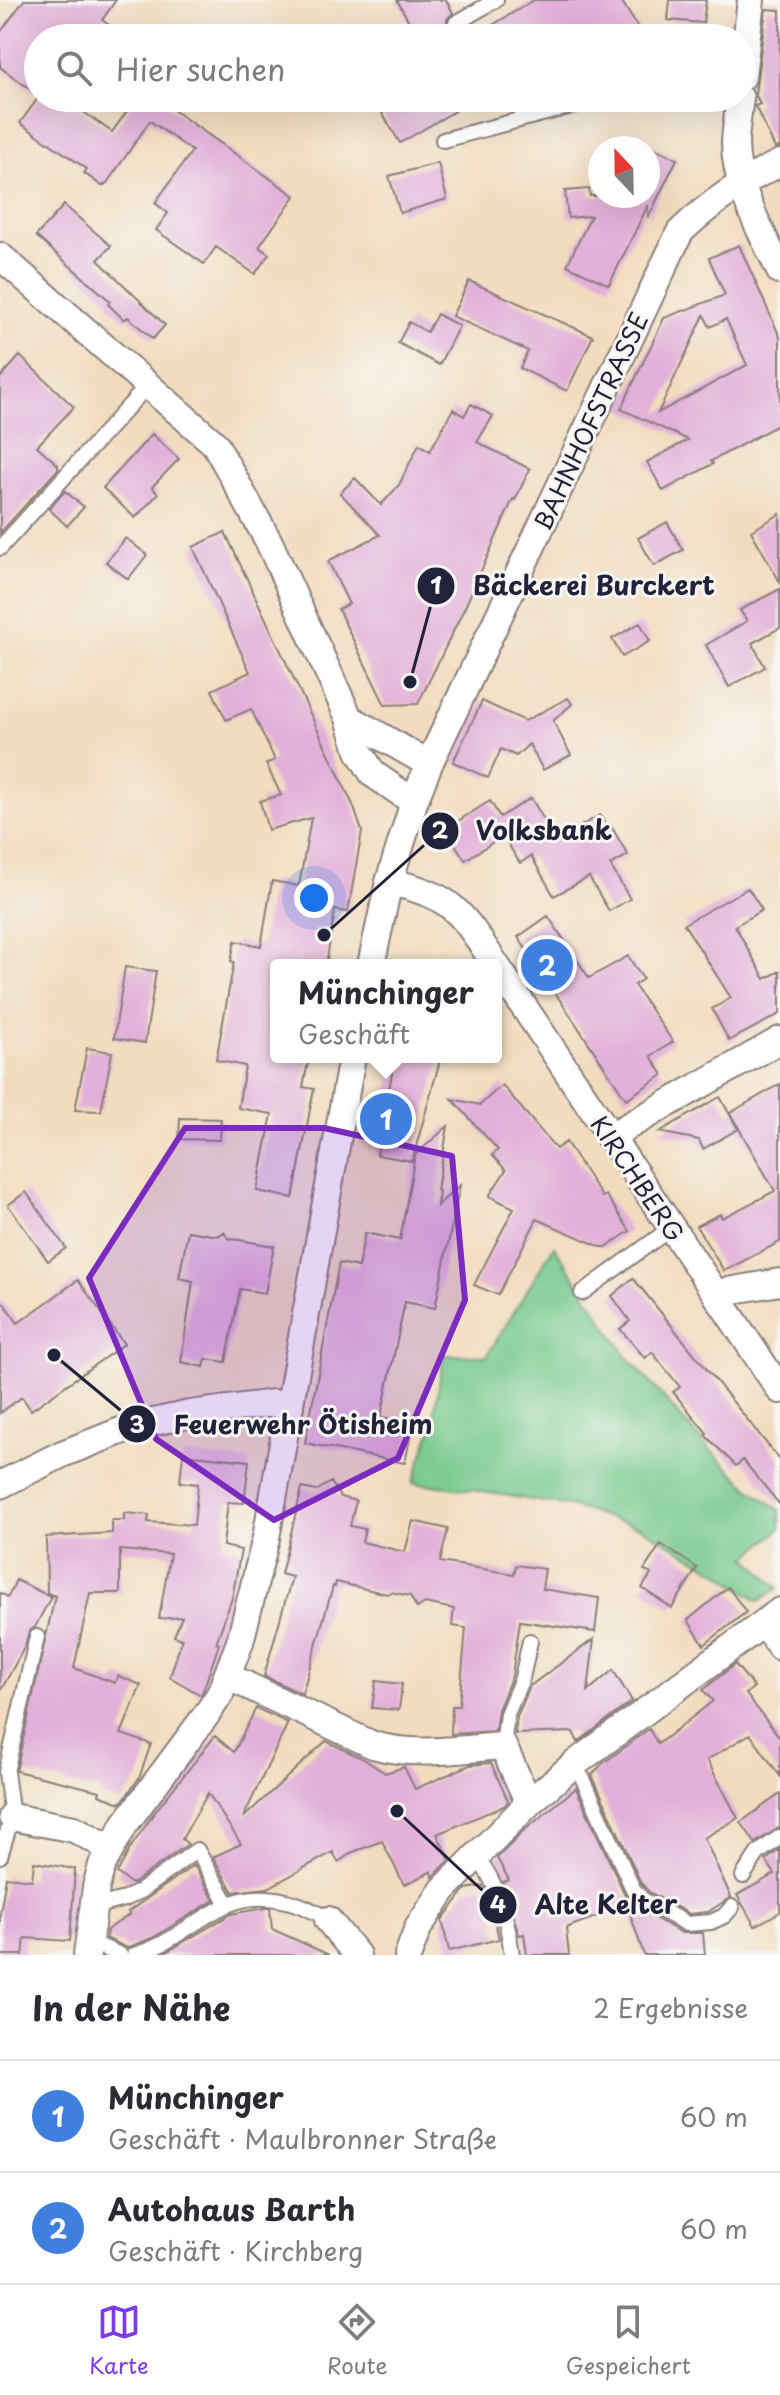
<!DOCTYPE html>
<html lang="de">
<meta charset="utf-8">
<style>
:root{--surface:#fff;--page:#f7f7f7;--text:#2b2b33;--muted:#7c7c81;--line:#e1e1e2;--accent:#7c3aed}
body{margin:0;font-family:"Playpen Sans",sans-serif;background:var(--page);color:var(--text)}
.compass{position:absolute;left:588px;top:136px;width:72px;height:72px;border-radius:50%;background:var(--surface);box-shadow:0 8px 32px #0002;rotate:338deg}
.you{position:absolute;left:314px;top:898px;width:28px;height:28px;margin:-20px;border:6px solid #fff;border-radius:50%;background:#1a73e8;box-shadow:0 0 0 12px #1a73e833}
.badge{display:grid;place-items:center;width:52px;height:52px;border-radius:50%;background:var(--accent);color:#fff;font-size:26px;font-weight:700}
.pin{position:absolute;translate:-50% -50%;border:4px solid #fff;box-shadow:0 2px 8px #0006}
.popup{position:absolute;left:270px;top:959px;width:232px;height:104px;box-sizing:border-box;display:grid;place-content:center;border-radius:8px;background:var(--surface);filter:drop-shadow(0 2px 6px #0005);font-size:26px;white-space:nowrap;color:var(--muted)}
.popup b{font-size:30px;color:var(--text)}
.popup::after{content:'';position:absolute;left:50%;top:100%;margin-left:-16px;border:16px solid transparent;border-top-color:var(--surface)}
.list{margin:0;padding:0;list-style:none}
h2{display:flex;justify-content:space-between;align-items:center;height:104px;margin:0;padding:0 32px;font-size:34px}
h2 small{font-size:26px;font-weight:400;color:var(--muted)}
.list li{display:grid;grid-template-columns:52px 1fr auto;gap:24px;align-items:center;box-sizing:border-box;height:112px;padding:0 32px;border-top:2px solid var(--line)}
.list b{display:block;font-size:30px;white-space:nowrap}
.list p{margin:0;font-size:26px;white-space:nowrap;color:var(--muted)}
.list em{font-size:26px;font-style:normal;color:var(--muted)}
.icon{flex:none;width:44px;height:44px;fill:none;stroke:currentColor;stroke-width:2;stroke-linecap:round;stroke-linejoin:round}
.map{position:relative;flex:none;width:780px;height:1955px;overflow:hidden}
.search{position:absolute;background:var(--surface);box-shadow:0 8px 32px #0002;left:24px;right:24px;top:24px;height:88px;display:flex;align-items:center;gap:20px;box-sizing:border-box;padding:0 28px;border-radius:44px;color:var(--muted);font-size:30px}
.sheet{height:328px;background:var(--surface)}
nav{display:flex;justify-content:space-around;align-items:center;box-sizing:border-box;height:112px;border-top:2px solid var(--line);background:var(--surface);font-size:22px;color:var(--muted)}
nav a{display:grid;justify-items:center;gap:4px}
nav .on{color:var(--accent)}
.map>svg:first-child{display:block}
.green{fill:#74c88b;stroke:#4b7563;stroke-width:2}
.building{fill:#e3b0d9;fill-rule:evenodd}
.lines{fill:none;stroke-linecap:round;stroke-linejoin:round}
.service-casing{stroke:#8a7f7c;stroke-width:18}
.minor-casing{stroke:#8a7f7c;stroke-width:30}
.service{stroke:#fff;stroke-width:14}
.minor{stroke:#fff;stroke-width:26}
.marked{fill:#7b2cbf;fill-opacity:0.2;stroke:#7b2cbf;stroke-width:6;stroke-linejoin:round}
.labels{text-anchor:middle;dominant-baseline:central;stroke-width:6;stroke-linejoin:round;paint-order:stroke}
.street-label{font-size:24px;fill:#22223b;stroke:#f6f6f2}
.leader{fill:none;stroke:#22223b;stroke-width:3}
.callout-dot{fill:#22223b;stroke:#f6f6f2;stroke-width:3}
.mark-label{font-size:24px;text-anchor:middle;font-weight:bold;fill:#fff}
.callout-label{font-size:26px;text-anchor:middle;font-weight:bold;fill:#22223b;stroke:#f6f6f2;stroke-width:6;stroke-linejoin:round;paint-order:stroke}
</style>
<div class="map">
<svg width="780" height="1955" viewBox="0 0 780 1955">
<rect width="100%" height="100%" fill="#f6f6f2"/>
<filter id="ink" filterUnits="userSpaceOnUse"><feTurbulence type="fractalNoise" baseFrequency=".0125" numOctaves="2"/><feDisplacementMap in="SourceGraphic" scale="16" xChannelSelector="R" yChannelSelector="G"/><feConvolveMatrix kernelMatrix="1 2 1 2 8 2 1 2 1" color-interpolation-filters="sRGB"/></filter>
<filter id="wash" filterUnits="userSpaceOnUse"><feTurbulence type="fractalNoise" baseFrequency=".006" numOctaves="4" result="noise"/><feDisplacementMap in="SourceGraphic" scale="32" xChannelSelector="R" yChannelSelector="G"/><feGaussianBlur stdDeviation="1.8" result="paint"/><feColorMatrix in="noise" values="0 0 0 0 0 0 0 0 0 0 0 0 0 0 0 0 0 1.4 0 .05"/><feComposite in="paint" operator="in"/></filter>
<g filter="url(#wash)">
<rect width="100%" height="100%" fill="#f2dcbe"/>
<!-- green -->
<path class="green" d="M 554,1246 L 626,1355 L 705,1445 L 750,1489 L 780,1510 L 780,1529 L 747,1557 L 778,1588 L 759,1601 L 720,1573 L 642,1528 L 574,1507 L 473,1490 L 413,1483 L 431,1431 L 444,1355 L 487,1356 Z"/>
<g id="blocks">
<!-- building -->
<path class="building" d="M 24,0 L 116,0 L 102,20 L 127,38 L 38,38 L 38,95 L 0,67 L 0,33 Z
M 397,0 L 446,0 L 453,13 L 447,19 L 448,29 L 455,33 L 463,30 L 468,38 L 418,38 Z
M 534,0 L 621,0 L 644,38 L 471,38 Z
M 670,0 L 706,0 L 703,23 L 668,20 Z
M 766,9 L 780,10 L 780,147 L 775,148 L 755,106 L 760,104 L 755,94 Z
M 38,98 L 53,98 L 67,108 L 71,103 L 112,132 L 130,107 L 118,98 L 165,98 L 162,102 L 295,196 L 259,247 L 269,254 L 255,274 L 216,247 L 204,264 L 156,230 L 168,213 L 155,203 L 192,151 L 150,121 L 107,183 L 102,186 L 84,173 L 87,169 L 20,123 Z
M 373,98 L 477,98 L 400,143 Z
M 648,145 L 677,159 L 648,218 L 648,205 L 609,285 L 567,265 L 591,216 L 568,218 L 565,191 L 589,189 L 590,196 L 648,196 Z
M 438,163 L 447,199 L 400,213 L 389,176 Z
M 64,205 L 111,246 L 98,260 L 165,325 L 153,339 L 128,317 L 124,320 L 108,304 L 110,301 L 36,236 Z
M 739,245 L 780,337 L 780,424 L 711,461 L 713,464 L 663,491 L 647,462 L 688,440 L 621,409 L 664,318 L 725,295 L 709,258 ZM 704,315 L 710,327 L 726,319 L 747,365 L 658,413 Z
M 469,281 L 593,336 L 567,391 L 520,368 L 528,351 L 452,316 Z
M 437,314 L 459,326 L 439,365 L 398,343 L 409,322 L 427,332 Z
M 20,356 L 74,407 L 37,446 L 58,465 L 58,469 L 0,533 L 0,378 Z
M 471,404 L 493,416 L 477,442 L 530,469 L 515,500 L 513,499 L 465,607 L 418,704 L 385,705 L 338,609 L 349,604 L 328,561 L 380,535 L 340,493 L 355,478 L 381,505 L 399,485 L 419,444 L 430,451 L 453,409 L 464,416 Z
M 152,434 L 179,459 L 152,487 L 158,494 L 135,518 L 103,488 Z
M 65,491 L 84,507 L 67,526 L 49,509 Z
M 780,514 L 780,582 L 751,531 Z
M 667,522 L 683,550 L 654,566 L 638,538 Z
M 225,532 L 353,805 L 362,831 L 348,912 L 335,910 L 326,965 L 276,965 L 276,1057 L 309,1057 L 303,1087 L 314,1089 L 293,1198 L 257,1191 L 272,1114 L 238,1108 L 245,1066 L 216,1060 L 234,962 L 231,961 L 235,941 L 261,946 L 272,881 L 299,886 L 311,818 L 268,830 L 260,801 L 281,795 L 266,764 L 275,760 L 251,709 L 226,720 L 212,690 L 250,672 L 193,547 Z
M 126,538 L 147,555 L 128,579 L 106,562 Z
M 780,589 L 780,628 L 752,643 L 765,667 L 729,687 L 706,645 L 747,621 L 740,610 Z
M 640,623 L 650,641 L 622,657 L 612,639 Z
M 568,698 L 572,704 L 553,721 L 571,755 L 543,770 L 529,744 L 516,756 L 501,749 L 488,778 L 453,762 L 482,701 L 525,721 Z
M 531,798 L 556,840 L 600,815 L 608,827 L 611,826 L 628,855 L 610,865 L 630,899 L 609,911 L 589,877 L 554,896 L 531,856 L 520,863 L 503,836 L 465,860 L 445,829 L 490,801 L 500,817 Z
M 748,888 L 762,910 L 735,926 L 765,979 L 780,971 L 780,1014 L 729,1041 L 712,1009 L 731,998 L 684,924 Z
M 548,916 L 589,978 L 628,956 L 643,979 L 634,985 L 673,1042 L 651,1056 L 663,1075 L 626,1099 L 518,937 Z
M 125,967 L 156,971 L 145,1043 L 114,1038 Z
M 87,1048 L 112,1052 L 101,1111 L 75,1110 Z
M 395,1057 L 441,1057 L 412,1161 L 377,1155 Z
M 780,1084 L 780,1242 L 724,1271 L 696,1226 L 720,1214 L 722,1218 L 775,1191 L 730,1113 Z
M 502,1085 L 556,1149 L 566,1142 L 602,1197 L 606,1195 L 630,1231 L 606,1247 L 601,1247 L 537,1219 L 498,1295 L 474,1285 L 514,1208 L 489,1196 L 506,1170 L 492,1155 L 498,1150 L 452,1099 L 480,1105 Z
M 720,1097 L 738,1129 L 703,1149 L 699,1140 L 659,1132 Z
M 180,1118 L 221,1119 L 220,1140 L 179,1139 Z
M 448,1126 L 437,1190 L 439,1191 L 437,1206 L 460,1185 L 435,1308 L 405,1302 L 381,1417 L 413,1423 L 405,1463 L 305,1443 L 339,1263 L 358,1267 L 365,1233 L 400,1240 L 415,1155 Z
M 26,1192 L 66,1248 L 48,1261 L 8,1205 Z
M 188,1231 L 218,1236 L 224,1232 L 228,1238 L 274,1246 L 265,1293 L 240,1289 L 226,1362 L 206,1359 L 204,1367 L 181,1362 L 193,1281 L 179,1278 Z
M 633,1278 L 780,1460 L 780,1505 L 743,1460 L 736,1466 L 705,1435 L 707,1433 L 673,1392 L 680,1387 L 652,1352 L 645,1358 L 620,1329 L 630,1321 L 612,1296 Z
M 78,1280 L 124,1344 L 31,1410 L 22,1397 L 0,1413 L 0,1298 L 18,1323 Z
M 183,1454 L 249,1461 L 244,1503 L 228,1502 L 223,1546 L 241,1550 L 232,1598 L 216,1643 L 219,1644 L 204,1688 L 201,1695 L 170,1677 L 182,1639 L 174,1636 L 182,1617 L 159,1619 L 170,1554 L 120,1550 L 120,1593 L 90,1593 L 74,1668 L 115,1683 L 118,1676 L 141,1685 L 121,1734 L 151,1744 L 139,1778 L 121,1803 L 99,1795 L 100,1791 L 16,1771 L 55,1596 L 47,1593 L 46,1537 L 112,1533 L 112,1520 L 124,1520 L 124,1513 L 149,1515 L 148,1522 L 194,1525 L 198,1484 L 180,1482 Z
M 331,1482 L 340,1497 L 356,1501 L 350,1526 L 365,1529 L 362,1542 L 405,1552 L 413,1521 L 448,1529 L 440,1562 L 514,1574 L 516,1565 L 545,1569 L 542,1589 L 599,1598 L 595,1632 L 520,1621 L 512,1675 L 498,1710 L 495,1731 L 451,1734 L 452,1706 L 459,1706 L 466,1628 L 452,1626 L 454,1609 L 425,1603 L 417,1608 L 410,1596 L 391,1592 L 387,1594 L 336,1582 L 335,1587 L 333,1586 L 302,1694 L 264,1676 L 292,1577 L 281,1574 L 302,1488 L 316,1491 Z
M 661,1544 L 697,1568 L 672,1608 L 642,1588 L 651,1574 L 644,1570 Z
M 16,1580 L 51,1597 L 35,1627 L 29,1631 L 25,1646 L 0,1692 L 0,1593 L 8,1597 Z
M 728,1587 L 746,1612 L 704,1645 L 688,1620 Z
M 594,1639 L 588,1691 L 613,1670 L 632,1701 L 578,1742 L 573,1732 L 515,1734 L 517,1717 L 530,1686 Z
M 735,1664 L 754,1687 L 746,1694 L 780,1738 L 780,1776 L 750,1734 L 707,1760 L 738,1818 L 704,1838 L 731,1897 L 708,1912 L 689,1914 L 649,1892 L 641,1883 L 592,1775 L 602,1764 L 649,1729 L 658,1744 L 713,1701 L 703,1690 Z
M 376,1681 L 402,1684 L 399,1710 L 372,1708 Z
M 256,1708 L 288,1723 L 243,1818 L 326,1741 L 364,1759 L 385,1773 L 404,1767 L 415,1789 L 470,1765 L 491,1763 L 508,1801 L 504,1806 L 437,1834 L 450,1860 L 433,1877 L 432,1871 L 404,1885 L 382,1841 L 353,1852 L 338,1862 L 333,1852 L 268,1888 L 233,1892 L 213,1857 L 241,1844 L 208,1793 L 182,1839 L 188,1844 L 132,1884 L 117,1873 L 131,1847 L 154,1813 L 215,1736 L 234,1752 Z
M 576,1788 L 625,1895 L 638,1909 L 682,1933 L 703,1933 L 705,1955 L 644,1955 L 627,1905 L 566,1928 L 569,1955 L 527,1955 L 524,1934 L 519,1935 L 503,1882 L 509,1880 L 497,1858 L 526,1829 Z
M 780,1794 L 780,1827 L 755,1843 L 741,1822 Z
M 780,1849 L 780,1912 L 755,1926 L 737,1895 L 775,1874 L 766,1860 Z
M 34,1862 L 75,1869 L 70,1941 L 25,1938 L 23,1955 L 0,1955 L 0,1913 L 6,1877 L 32,1880 Z
M 194,1865 L 214,1900 L 154,1937 L 127,1948 L 106,1938 L 107,1930 L 130,1914 L 128,1912 Z
M 483,1886 L 491,1906 L 499,1939 L 449,1951 L 442,1920 L 466,1889 Z
M 265,1908 L 270,1908 L 272,1929 L 329,1955 L 162,1955 L 231,1914 Z"/>
</g>
</g>
<g filter="url(#ink)">
<use href="#blocks" fill-opacity="0" stroke="#8a7f7c" stroke-width="2"/>
<g class="lines">
<defs>
<path id="service" d="M 456,23 L 496,0
M 443,140 L 603,98
M 0,548 L 148,385
M 582,1293 L 671,1228
M 503,1746 L 507,1714 L 522,1678 L 530,1641
M 573,1765 L 583,1779 L 633,1889 L 643,1900 L 687,1924 L 711,1922 L 724,1916 L 732,1907
M 476,1855 C 499,1886 507,1917 512,1955
M 0,1856 L 12,1817 L 6,1772 L 37,1637
M 743,1876 L 758,1853 L 780,1837
M 93,1907 L 125,1899 L 140,1891 L 197,1850 L 228,1904
M 88,1941 L 120,1955
M 134,1955 C 169,1946 194,1920 227,1905 C 259,1890 300,1900 328,1920"/>
<path id="minor" d="M 742,77 L 751,0
M 740,98 C 738,112 736,127 735,142 C 735,188 761,230 780,271
M 0,256 L 215,444 L 269,542 L 349,718 L 359,751 L 373,774 L 414,802
M 349,718 L 429,764
M 389,882 C 454,895 461,913 496,965
M 371,965 L 389,882 L 414,802 L 429,764 L 680,232 C 711,202 742,181 780,163
M 496,965 L 780,1390
M 609,1137 L 780,1040
M 716,1293 L 780,1282
M 0,1485 L 62,1454 L 131,1427 L 190,1414 L 274,1403 L 290,1406
M 765,1622 L 780,1647
M 227,1676 L 373,1745 C 415,1757 459,1749 503,1746 L 529,1803
M 12,1817 L 74,1829 L 110,1848
M 328,1920 L 357,1955
M 87,1955 L 96,1887 L 102,1865 L 125,1824 L 207,1714 L 220,1694 L 240,1642 L 266,1538 L 352,1057
M 408,1955 L 418,1928 L 443,1890 L 529,1803 L 573,1765 L 780,1611"/>
</defs>
<!-- service casing -->
<use href="#service" class="service-casing"/>
<!-- minor casing -->
<use href="#minor" class="minor-casing"/>
<!-- service -->
<use href="#service" class="service"/>
<!-- minor -->
<use href="#minor" class="minor"/>
</g>
</g>
<!-- marked area -->
<path class="marked" d="M 185,1128 L 324,1128 L 452,1156 L 465,1300 L 398,1458 L 274,1520 L 156,1439 L 89,1278 Z"/>
<g class="labels">
<!-- street labels -->
<g class="street-label">
<text transform="translate(590 421) rotate(-65)">BAHNHOFSTRASSE</text>
<text transform="translate(638 1178) rotate(56)">KIRCHBERG</text>
</g>
</g>
<!-- callouts -->
<path class="leader" d="M410 682L436 586M324 935L440 831M54 1355L137 1424M397 1811L498 1905"/>
<g class="callout-dot">
<circle cx="410" cy="682" r="8"/>
<circle cx="324" cy="935" r="8"/>
<circle cx="54" cy="1355" r="8"/>
<circle cx="397" cy="1811" r="8"/>
<circle cx="436" cy="586" r="20"/>
<circle cx="440" cy="831" r="20"/>
<circle cx="137" cy="1424" r="20"/>
<circle cx="498" cy="1905" r="20"/>
</g>
<g class="mark-label">
<text x="436" y="594">1</text>
<text x="440" y="839">2</text>
<text x="137" y="1433">3</text>
<text x="498" y="1913">4</text>
</g>
<g class="callout-label">
<text x="594" y="595">Bäckerei Burckert</text>
<text x="544" y="840">Volksbank</text>
<text x="303" y="1434">Feuerwehr Ötisheim</text>
<text x="606" y="1914">Alte Kelter</text>
</g>
</svg>
<svg class="compass" viewBox="-18 -18 36 36"><path d="M0-13l5 13h-10z" fill="#e53935"/><path d="M0 13l5-13h-10z" fill="#7c7c81"/></svg>
<div class="you"></div>
<div class="pin badge" style="left:386px;top:1119px;background:#3f7fe0">1</div>
<div class="popup"><b>Münchinger</b>Geschäft</div>
<div class="pin badge" style="left:547px;top:965px;background:#3f7fe0">2</div>
<div class="search"><svg class="icon" aria-label="search" viewBox="0 0 24 24"><circle cx="10" cy="10" r="6"/><path d="M15 15l6 6"/></svg>Hier suchen</div>
</div>
<section class="sheet">
<h2>In der Nähe<small>2 Ergebnisse</small></h2>
<ul class="list">
<li><span class="badge" style="background:#3f7fe0">1</span><div><b>Münchinger</b><p>Geschäft · Maulbronner Straße</p></div><em>60 m</em></li>
<li><span class="badge" style="background:#3f7fe0">2</span><div><b>Autohaus Barth</b><p>Geschäft · Kirchberg</p></div><em>60 m</em></li>
</ul>
</section>
<nav>
<a class="on"><svg class="icon" aria-label="map" viewBox="0 0 24 24"><path d="M3 6l6-2 6 2 6-2v14l-6 2-6-2-6 2zM9 4v14M15 6v14"/></svg>Karte</a>
<a><svg class="icon" aria-label="directions" viewBox="0 0 24 24"><path d="M12 3l9 9-9 9-9-9zM9 14v-3h6M13 9l2 2-2 2"/></svg>Route</a>
<a><svg class="icon" aria-label="saved" viewBox="0 0 24 24"><path d="M7 4h10v16l-5-4-5 4z"/></svg>Gespeichert</a>
</nav>
